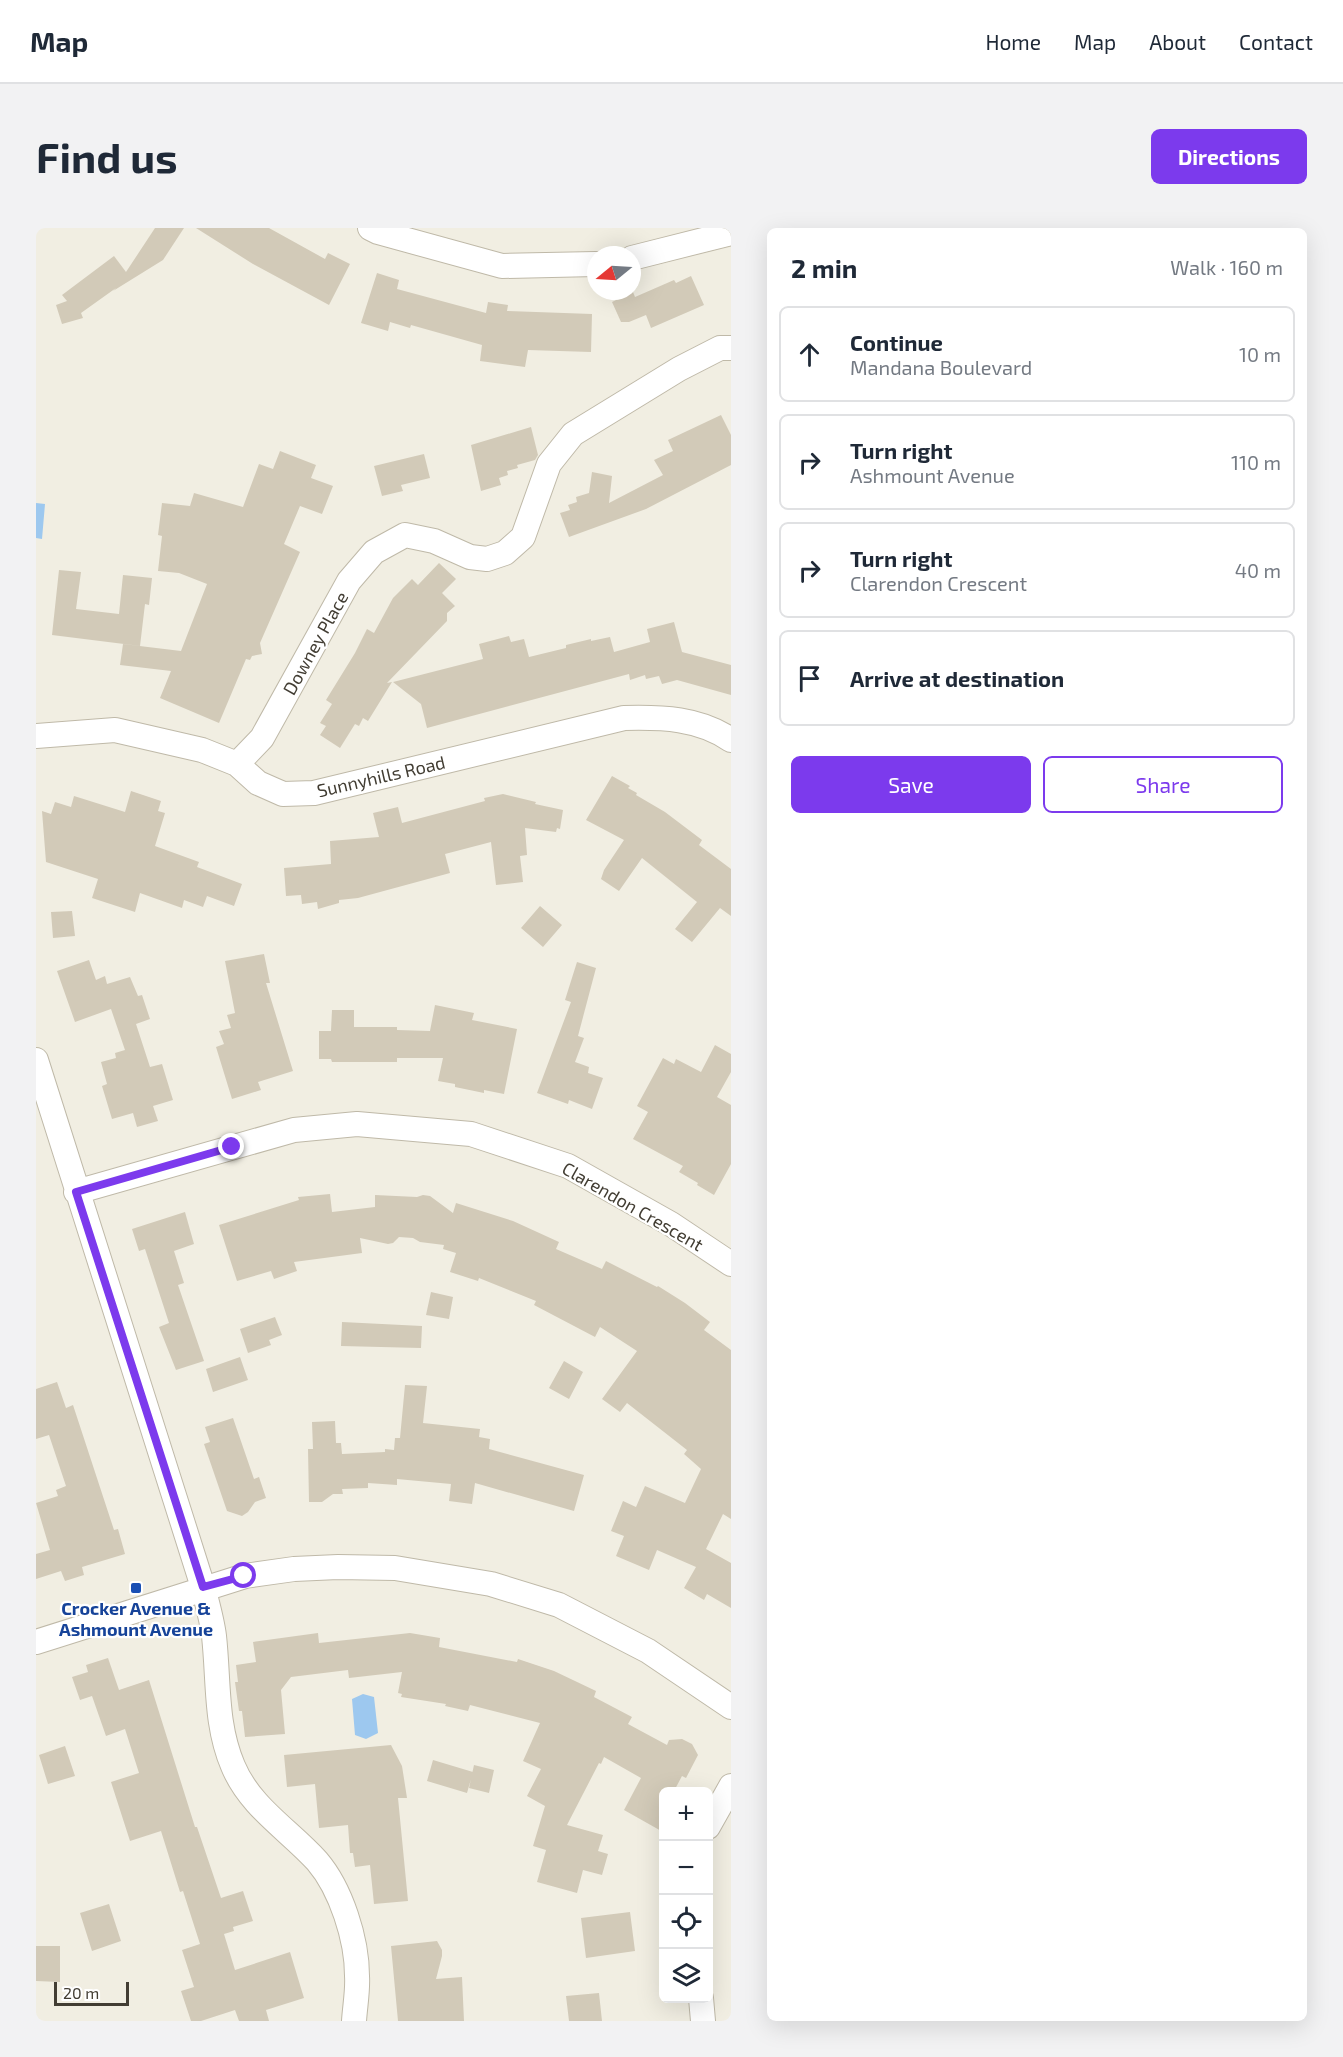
<!DOCTYPE html>
<meta charset="utf-8">
<style>
:root{--surface:#fff;--page:#f2f2f3;--text:#1f2937;--muted:#747a83;--line:#e0e1e3;--accent:#7c3aed}
body{margin:0;font-family:"Exo 2",sans-serif;background:var(--page);color:var(--text)}
.controls{position:absolute;right:18px;bottom:18px;display:grid;overflow:hidden;border-radius:9px;box-shadow:0 6px 24px #0002}
.controls button{width:54px;height:54px;display:grid;place-items:center;padding:0;border:0;border-bottom:2px solid var(--line);background:var(--surface);color:var(--text);font:30px sans-serif}
.compass{position:absolute;left:551px;top:18px;width:54px;height:54px;border-radius:50%;background:var(--surface);box-shadow:0 6px 24px #0002;rotate:252deg}
.scale{position:absolute;left:18px;bottom:15px;width:75px;box-sizing:border-box;padding-left:6px;border:3px solid #423d33;border-top:0;font-size:16px;line-height:21px;white-space:nowrap;color:#423d33;-webkit-text-stroke:4px #fff;paint-order:stroke}
.stop{position:absolute;width:18px;height:18px;margin:-14px;border:4px solid #7c3aed;border-radius:50%;background:#fff}
.stop.end{background:#7c3aed;border-color:#fff;box-shadow:0 2px 6px #0008}
.list{margin:0;padding:0;list-style:none}
h2{display:flex;justify-content:space-between;align-items:center;height:78px;margin:0;padding:0 24px;font-size:26px}
h2 small{font-size:20px;font-weight:400;color:var(--muted)}
.list li{display:grid;grid-template-columns:39px 1fr auto;gap:18px;align-items:center;box-sizing:border-box;height:96px;margin:0 12px 12px;padding:0 12px;border:2px solid var(--line);border-radius:9px}
.list b{display:block;font-size:22px;white-space:nowrap}
.list p{margin:0;font-size:20px;white-space:nowrap;color:var(--muted)}
.list em{font-size:20px;font-style:normal;color:var(--muted)}
.actions{display:flex;gap:12px;padding:18px 24px}
.actions a{flex:1;padding:14px 0;border:2px solid var(--accent);border-radius:9px;text-align:center;font-size:21px;color:var(--accent)}
.actions .main{background:var(--accent);color:#fff}
.icon{flex:none;width:33px;height:33px;fill:none;stroke:currentColor;stroke-width:2;stroke-linecap:round;stroke-linejoin:round}
.map{position:relative;flex:none;width:695px;height:1793px;overflow:hidden;border-radius:9px}
header{display:flex;align-items:center;gap:36px;box-sizing:border-box;height:84px;padding:0 30px;background:var(--surface);border-bottom:2px solid var(--line)}
header strong{font-size:28px}
nav{display:flex;gap:33px;margin-inline-start:auto;font-size:21px}
.intro{display:flex;align-items:center;justify-content:space-between;box-sizing:border-box;height:144px;padding:0 36px}
h1{margin:0;font-size:42px}
.button{padding:15px 27px;border-radius:9px;background:var(--accent);color:#fff;font-size:21px;font-weight:700}
main{display:flex;gap:36px;padding:0 36px}
aside{flex:1;background:var(--surface);border-radius:9px;box-shadow:0 6px 24px #0002}
.map>svg:first-child{display:block}
.water{fill:#9dc8ef}
.building{fill:#d2cab8}
.lines{fill:none;stroke-linecap:round;stroke-linejoin:round}
.minor-casing{stroke:#bfb9a8;stroke-width:26}
.minor{stroke:#fff;stroke-width:24}
.route{stroke:#7c3aed;stroke-width:8}
.transit-dot{fill:#1a4fb4;stroke:#fff;stroke-width:2}
.labels{text-anchor:middle;dominant-baseline:central;stroke-width:4.5;stroke-linejoin:round;paint-order:stroke}
.street-label{font-size:18px;fill:#423d33;stroke:#fff}
.transit-label{font-size:18px;font-weight:bold;fill:#164399;stroke:#fff}
</style>
<header>
<strong>Map</strong>
<nav><a>Home</a><a>Map</a><a>About</a><a>Contact</a></nav>
</header>
<div class="intro"><h1>Find us</h1><a class="button">Directions</a></div>
<main>
<div class="map">
<svg width="695" height="1793" viewBox="0 0 695 1793">
<rect width="100%" height="100%" fill="#f1eee2"/>
<!-- water -->
<path class="water" d="M 0,275 L 9,276 L 6,311 L 0,310 Z
M 327,1466 L 338,1469 L 342,1505 L 330,1511 L 319,1507 L 316,1471 Z"/>
<!-- building -->
<path class="building" d="M 119,0 L 148,0 L 127,32 L 77,63 L 80,60 L 45,85 L 47,90 L 26,96 L 20,77 L 31,73 L 26,67 L 78,28 L 90,44 Z
M 160,0 L 233,0 L 289,31 L 292,25 L 314,36 L 293,77 L 217,36 Z
M 341,45 L 363,52 L 361,61 L 450,85 L 452,74 L 472,77 L 471,83 L 556,86 L 555,124 L 492,122 L 489,139 L 444,133 L 446,117 L 375,97 L 374,100 L 354,94 L 352,103 L 325,95 Z
M 655,48 L 668,77 L 615,100 L 610,87 L 593,94 L 585,94 L 576,74 L 597,64 L 599,69 L 638,52 L 640,55 Z
M 685,187 L 695,207 L 695,237 L 610,281 L 533,309 L 524,285 L 534,282 L 532,277 L 541,274 L 540,269 L 553,265 L 556,244 L 576,248 L 573,275 L 627,247 L 618,232 L 637,223 L 632,212 Z
M 495,199 L 502,227 L 499,232 L 481,237 L 482,240 L 471,243 L 472,247 L 463,250 L 465,257 L 445,263 L 435,217 Z
M 244,223 L 280,237 L 275,250 L 297,258 L 286,286 L 264,278 L 248,316 L 264,324 L 224,415 L 226,426 L 216,428 L 214,432 L 210,431 L 183,495 L 124,470 L 135,443 L 84,437 L 87,416 L 145,423 L 171,356 L 143,345 L 122,343 L 126,308 L 122,307 L 126,275 L 154,278 L 158,265 L 207,279 L 223,236 L 237,241 Z
M 388,226 L 394,250 L 365,257 L 367,263 L 346,268 L 338,238 Z
M 403,335 L 420,351 L 406,365 L 419,378 L 411,385 L 411,393 L 351,455 L 356,454 L 332,493 L 327,490 L 323,498 L 319,496 L 304,520 L 284,507 L 290,498 L 284,495 L 296,476 L 290,472 L 319,425 L 331,401 L 338,405 L 357,370 L 376,351 L 382,357 Z
M 23,342 L 45,344 L 40,381 L 83,386 L 87,347 L 116,350 L 113,377 L 109,376 L 104,418 L 16,407 Z
M 638,394 L 646,424 L 695,437 L 695,467 L 641,452 L 626,456 L 623,448 L 610,451 L 609,447 L 594,452 L 593,446 L 391,500 L 385,476 L 357,454 L 447,431 L 443,416 L 473,408 L 475,414 L 488,411 L 493,429 L 530,420 L 530,417 L 555,411 L 555,413 L 574,409 L 578,424 L 614,414 L 611,401 Z
M 576,548 L 594,558 L 592,560 L 601,565 L 600,567 L 629,584 L 666,612 L 663,617 L 695,641 L 695,688 L 684,680 L 656,714 L 639,701 L 661,674 L 606,630 L 583,663 L 565,651 L 568,642 L 588,612 L 550,592 Z
M 95,563 L 125,573 L 122,583 L 129,585 L 119,618 L 163,634 L 161,639 L 206,656 L 198,678 L 171,668 L 167,679 L 148,672 L 146,680 L 104,665 L 99,684 L 56,670 L 62,651 L 10,634 L 6,583 L 15,586 L 19,574 L 35,579 L 38,568 L 89,584 Z
M 467,566 L 500,574 L 499,576 L 527,582 L 524,601 L 521,600 L 520,604 L 489,600 L 491,627 L 484,628 L 487,654 L 460,657 L 455,614 L 409,626 L 414,645 L 322,670 L 303,672 L 303,675 L 282,681 L 281,674 L 266,676 L 265,667 L 250,668 L 248,640 L 295,636 L 294,613 L 343,609 L 337,585 L 362,579 L 366,595 L 449,573 L 448,570 Z
M 504,678 L 526,697 L 507,719 L 485,700 Z
M 36,683 L 39,708 L 17,710 L 15,684 Z
M 228,726 L 234,755 L 230,755 L 257,843 L 222,854 L 225,862 L 196,871 L 180,819 L 188,816 L 183,803 L 195,800 L 191,787 L 199,785 L 189,733 Z
M 53,732 L 60,752 L 69,748 L 71,756 L 94,749 L 102,768 L 106,767 L 114,791 L 100,796 L 114,839 L 126,836 L 137,872 L 117,878 L 122,893 L 101,899 L 97,885 L 76,891 L 66,858 L 71,856 L 65,834 L 80,830 L 79,825 L 89,822 L 75,781 L 39,794 L 21,743 Z
M 541,734 L 560,740 L 542,808 L 548,810 L 539,834 L 553,839 L 552,845 L 567,850 L 556,881 L 533,872 L 532,876 L 501,865 L 535,774 L 529,772 Z
M 399,777 L 438,785 L 436,792 L 481,801 L 468,866 L 448,862 L 448,865 L 419,859 L 419,856 L 402,853 L 407,830 L 361,830 L 361,834 L 296,834 L 295,831 L 283,831 L 283,803 L 295,803 L 296,782 L 318,782 L 318,799 L 361,799 L 361,802 L 394,803 Z
M 679,817 L 695,826 L 695,844 L 681,869 L 695,877 L 695,936 L 678,967 L 661,957 L 662,955 L 643,944 L 647,938 L 597,911 L 612,884 L 601,878 L 627,830 L 638,836 L 640,831 L 665,844 Z
M 294,966 L 296,984 L 339,979 L 339,967 L 381,969 L 387,967 L 394,968 L 417,985 L 420,975 L 477,993 L 523,1014 L 520,1021 L 566,1041 L 570,1033 L 621,1059 L 622,1058 L 649,1075 L 674,1094 L 668,1102 L 695,1122 L 695,1291 L 687,1286 L 670,1321 L 695,1335 L 695,1380 L 671,1366 L 668,1372 L 648,1360 L 660,1339 L 621,1322 L 613,1342 L 580,1328 L 588,1308 L 575,1303 L 587,1273 L 600,1279 L 609,1258 L 649,1275 L 665,1241 L 648,1226 L 651,1222 L 591,1175 L 584,1184 L 566,1171 L 601,1123 L 564,1099 L 559,1109 L 498,1077 L 500,1073 L 443,1050 L 442,1053 L 414,1044 L 420,1025 L 407,1021 L 408,1017 L 384,1014 L 377,1010 L 363,1009 L 357,1015 L 352,1016 L 324,1010 L 326,1025 L 258,1034 L 261,1043 L 238,1051 L 235,1043 L 201,1053 L 183,997 L 263,972 L 262,969 Z
M 149,984 L 158,1016 L 138,1023 L 148,1055 L 142,1057 L 168,1133 L 140,1142 L 123,1099 L 133,1095 L 109,1021 L 103,1023 L 96,1001 Z
M 395,1064 L 417,1069 L 413,1091 L 390,1087 Z
M 239,1089 L 246,1107 L 233,1112 L 235,1117 L 212,1125 L 204,1101 Z
M 306,1094 L 386,1098 L 385,1120 L 305,1118 Z
M 204,1129 L 212,1152 L 177,1164 L 170,1141 Z
M 528,1133 L 547,1144 L 533,1171 L 513,1160 Z
M 21,1154 L 30,1180 L 37,1177 L 78,1302 L 82,1301 L 89,1326 L 46,1339 L 48,1347 L 29,1353 L 25,1343 L 0,1351 L 0,1326 L 14,1322 L 0,1275 L 22,1268 L 20,1262 L 30,1258 L 13,1207 L 0,1211 L 0,1161 Z
M 369,1157 L 391,1158 L 387,1195 L 444,1201 L 443,1209 L 454,1211 L 453,1221 L 548,1247 L 538,1283 L 439,1255 L 436,1276 L 413,1273 L 415,1256 L 361,1251 L 361,1257 L 332,1255 L 332,1260 L 306,1261 L 307,1266 L 297,1266 L 286,1274 L 273,1274 L 272,1221 L 277,1221 L 276,1194 L 299,1193 L 300,1215 L 305,1215 L 306,1226 L 349,1224 L 349,1221 L 358,1222 L 359,1210 L 364,1210 Z
M 197,1190 L 218,1251 L 223,1249 L 230,1270 L 219,1274 L 212,1284 L 206,1288 L 191,1283 L 168,1216 L 174,1214 L 169,1199 Z
M 282,1405 L 283,1415 L 374,1405 L 404,1410 L 403,1419 L 481,1434 L 482,1431 L 518,1443 L 560,1463 L 558,1469 L 596,1489 L 592,1496 L 631,1517 L 633,1512 L 646,1511 L 656,1516 L 662,1527 L 650,1550 L 646,1548 L 638,1563 L 627,1563 L 627,1604 L 588,1582 L 605,1550 L 568,1529 L 565,1536 L 563,1535 L 531,1597 L 567,1607 L 562,1623 L 572,1626 L 566,1647 L 547,1642 L 541,1665 L 501,1654 L 510,1622 L 497,1618 L 509,1578 L 491,1568 L 505,1541 L 487,1533 L 504,1495 L 434,1477 L 432,1483 L 409,1478 L 410,1476 L 365,1469 L 366,1466 L 362,1465 L 366,1444 L 313,1450 L 312,1442 L 255,1449 L 245,1462 L 249,1506 L 209,1509 L 206,1483 L 203,1483 L 199,1454 L 202,1454 L 200,1437 L 220,1434 L 217,1414 Z
M 72,1430 L 83,1462 L 113,1452 L 159,1599 L 161,1599 L 185,1670 L 207,1663 L 217,1693 L 197,1699 L 198,1703 L 188,1706 L 199,1742 L 254,1724 L 268,1770 L 230,1782 L 233,1793 L 203,1793 L 199,1782 L 165,1793 L 155,1793 L 145,1763 L 158,1759 L 146,1722 L 164,1716 L 147,1663 L 144,1664 L 125,1603 L 94,1613 L 75,1554 L 103,1545 L 89,1501 L 70,1508 L 56,1468 L 44,1472 L 36,1449 L 52,1444 L 50,1437 Z
M 355,1517 L 366,1538 L 371,1570 L 362,1570 L 372,1673 L 338,1676 L 334,1637 L 319,1639 L 317,1625 L 314,1625 L 312,1597 L 283,1600 L 279,1556 L 251,1559 L 248,1527 Z
M 29,1518 L 39,1548 L 12,1556 L 3,1527 Z
M 397,1532 L 437,1544 L 431,1565 L 391,1553 Z
M 438,1537 L 458,1542 L 453,1565 L 433,1560 Z
M 73,1676 L 85,1713 L 56,1723 L 44,1685 Z
M 594,1684 L 599,1723 L 550,1730 L 545,1690 Z
M 401,1713 L 406,1722 L 406,1728 L 400,1751 L 426,1749 L 428,1793 L 362,1793 L 355,1718 Z
M 0,1718 L 24,1718 L 24,1754 L 0,1753 Z
M 563,1765 L 566,1793 L 533,1793 L 530,1768 Z"/>
<g class="lines">
<defs>
<path id="minor" d="M 334,0 L 342,4 L 466,38 L 560,36
M 596,30 L 695,5
M 0,508 L 79,502 L 166,522 L 201,536 L 222,555 L 247,566 L 278,565 L 588,490 C 626,489 663,490 695,512
M 201,536 L 226,510 L 313,353 L 338,324 L 369,307 L 398,313 L 434,329 L 451,331 L 469,325 L 487,309 L 513,236 L 537,206 L 643,141 L 684,120 L 695,120
M 0,832 L 167,1359 C 171,1375 176,1392 178,1408 C 183,1453 179,1496 197,1538 C 214,1579 253,1602 281,1633 C 305,1661 321,1711 321,1748 C 322,1762 319,1778 318,1793
M 40,964 L 258,902 L 321,896 L 435,906 L 532,938 L 635,996 L 695,1036
M 0,1414 L 209,1348 L 258,1341 L 302,1339 L 359,1340 L 455,1356 L 523,1377 L 612,1423 L 695,1479
M 672,1599 L 695,1558
M 665,1770 L 667,1793"/>
</defs>
<!-- minor casing -->
<use href="#minor" class="minor-casing"/>
<!-- minor -->
<use href="#minor" class="minor"/>
</g>
<g class="lines">
<!-- route -->
<path class="route" d="M 196,919 L 40,964 L 167,1359 L 208,1348"/>
</g>
<!-- markers -->
<rect class="transit-dot" x="94" y="1354" width="12" height="12" rx="3"/>
<g class="labels">
<!-- street labels -->
<g class="street-label">
<text transform="translate(279 415) rotate(-61)">Downey Place</text>
<text transform="translate(345 548) rotate(-13)">Sunnyhills Road</text>
<text transform="translate(597 978) rotate(30)">Clarendon Crescent</text>
</g>
<!-- transit labels -->
<g class="transit-label">
<text x="100" y="1380">Crocker Avenue &amp;<tspan x="100" dy="21">Ashmount Avenue</tspan></text>
</g>
</g>
</svg>
<div class="controls">
<button>+</button>
<button>−</button>
<button><svg class="icon" aria-label="locate" viewBox="0 0 24 24"><circle cx="12" cy="12" r="6"/><path d="M12 2v4M12 18v4M2 12h4M18 12h4"/></svg></button>
<button><svg class="icon" aria-label="layers" viewBox="0 0 24 24"><path d="M12 4l9 5-9 5-9-5zM3 14l9 5 9-5"/></svg></button>
</div>
<svg class="compass" viewBox="-18 -18 36 36"><path d="M0-13l5 13h-10z" fill="#e53935"/><path d="M0 13l5-13h-10z" fill="#747a83"/></svg>
<div class="scale">20 m</div>
<div class="stop" style="left:208px;top:1348px"></div>
<div class="stop end" style="left:196px;top:919px"></div>
</div>
<aside>
<h2>2 min<small>Walk · 160 m</small></h2>
<ul class="list">
<li><svg class="icon" aria-label="ahead" viewBox="0 0 24 24"><path d="M12 20V5M6 11l6-6 6 6"/></svg><div><b>Continue</b><p>Mandana Boulevard</p></div><em>10 m</em></li>
<li><svg class="icon" aria-label="right" viewBox="0 0 24 24"><path d="M7 20v-9h11M14 6l5 5-5 5"/></svg><div><b>Turn right</b><p>Ashmount Avenue</p></div><em>110 m</em></li>
<li><svg class="icon" aria-label="right" viewBox="0 0 24 24"><path d="M7 20v-9h11M14 6l5 5-5 5"/></svg><div><b>Turn right</b><p>Clarendon Crescent</p></div><em>40 m</em></li>
<li><svg class="icon" aria-label="arrive" viewBox="0 0 24 24"><path d="M6 21V4h12l-3 4 3 4H6"/></svg><div><b>Arrive at destination</b></div></li>
</ul>
<div class="actions"><a class="main">Save</a><a>Share</a></div>
</aside>
</main>
